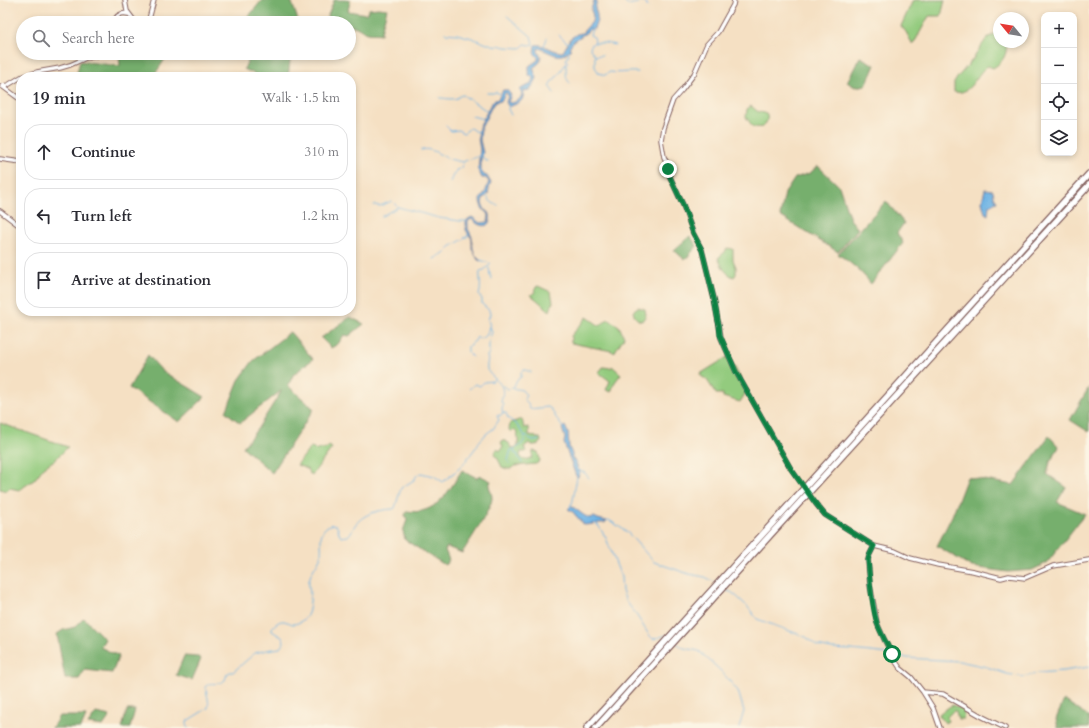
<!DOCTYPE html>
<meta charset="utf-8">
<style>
:root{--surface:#fff;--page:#f2f2f3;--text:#2b2b33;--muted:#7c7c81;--line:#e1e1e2}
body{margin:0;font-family:Cardo,serif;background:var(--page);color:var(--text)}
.controls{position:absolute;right:12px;top:12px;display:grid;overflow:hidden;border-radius:8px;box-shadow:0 2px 6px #0003}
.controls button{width:36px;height:36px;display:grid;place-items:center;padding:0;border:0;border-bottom:1px solid var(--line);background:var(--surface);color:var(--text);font:20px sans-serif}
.compass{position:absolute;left:993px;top:12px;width:36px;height:36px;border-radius:50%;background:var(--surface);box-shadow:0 2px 6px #0003;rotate:300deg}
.stop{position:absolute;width:12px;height:12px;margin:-9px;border:3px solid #0b8043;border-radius:50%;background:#fff}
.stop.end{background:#0b8043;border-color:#fff;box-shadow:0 1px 4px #0008}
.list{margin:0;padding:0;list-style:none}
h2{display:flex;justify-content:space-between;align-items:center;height:52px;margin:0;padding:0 16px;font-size:17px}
h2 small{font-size:13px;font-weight:400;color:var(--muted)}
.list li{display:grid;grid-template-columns:26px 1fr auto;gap:12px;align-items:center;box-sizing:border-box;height:56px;margin:0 8px 8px;padding:0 8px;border:1px solid var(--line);border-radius:16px}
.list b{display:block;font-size:15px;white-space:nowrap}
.list em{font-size:13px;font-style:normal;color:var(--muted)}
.icon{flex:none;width:22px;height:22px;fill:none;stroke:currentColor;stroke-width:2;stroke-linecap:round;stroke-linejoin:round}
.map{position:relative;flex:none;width:1089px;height:728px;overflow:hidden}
.search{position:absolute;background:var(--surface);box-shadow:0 2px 6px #0003;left:16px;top:16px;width:340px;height:44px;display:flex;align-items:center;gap:10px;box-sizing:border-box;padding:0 14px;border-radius:22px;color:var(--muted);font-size:15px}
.panel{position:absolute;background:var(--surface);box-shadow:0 2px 6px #0003;left:16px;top:72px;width:340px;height:244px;border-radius:16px}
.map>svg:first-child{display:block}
.green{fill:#93cb7e;stroke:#6e7554}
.forest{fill:#76af6d;stroke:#60674c}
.water{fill:#6eb3e4;stroke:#5c6988}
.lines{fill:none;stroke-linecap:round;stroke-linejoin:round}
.stream{stroke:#6eb3e4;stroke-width:1}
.minor-casing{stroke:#866360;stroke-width:5.5}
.highway-casing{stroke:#866360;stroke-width:8}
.minor{stroke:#fff;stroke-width:3.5}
.highway{stroke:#fff;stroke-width:5.5}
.route{stroke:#0b8043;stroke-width:5}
</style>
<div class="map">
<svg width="1089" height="728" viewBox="0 0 1089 728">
<rect width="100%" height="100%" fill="#fcf5e5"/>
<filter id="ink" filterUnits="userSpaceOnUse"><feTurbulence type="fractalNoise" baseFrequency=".025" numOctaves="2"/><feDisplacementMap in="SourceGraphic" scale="8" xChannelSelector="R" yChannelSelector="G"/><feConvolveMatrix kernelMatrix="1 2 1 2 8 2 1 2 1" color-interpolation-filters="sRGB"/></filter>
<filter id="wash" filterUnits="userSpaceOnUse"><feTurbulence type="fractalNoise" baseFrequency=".012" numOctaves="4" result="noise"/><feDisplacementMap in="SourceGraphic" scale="16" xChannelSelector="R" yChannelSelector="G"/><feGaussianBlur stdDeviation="0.9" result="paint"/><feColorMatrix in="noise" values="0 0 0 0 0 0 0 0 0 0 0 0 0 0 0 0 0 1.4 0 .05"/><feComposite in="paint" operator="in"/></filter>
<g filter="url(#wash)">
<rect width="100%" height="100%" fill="#f5e0c3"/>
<!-- green -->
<path class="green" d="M 913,0 L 945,0 L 941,16 L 929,16 L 913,45 L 906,32 L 901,26 Z
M 996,34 L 999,35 L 999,42 L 1007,42 C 1007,55 1003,62 993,68 L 988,66 C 976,72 972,96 954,92 L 954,83 L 957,78 L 973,59 L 980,48 L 987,38 Z
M 751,106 C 754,108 756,111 759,112 C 762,113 764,112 766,114 C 769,117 766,125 763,127 C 760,128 756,127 753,127 L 746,117 L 747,109 Z
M 727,248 L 733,249 L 733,260 L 736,267 L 736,274 L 734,277 C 725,274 722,266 718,258 L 725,252 Z
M 538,286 L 551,292 L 553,302 L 550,311 L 537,300 L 531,295 L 534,293 L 536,287 Z
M 638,307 L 645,309 L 646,315 L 642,321 C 636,320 635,317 633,312 L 635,309 Z
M 587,317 L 600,326 L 608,319 L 619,326 L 624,337 L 614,353 L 612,351 L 571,343 L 571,336 Z
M 729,356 L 747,391 L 740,402 L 723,397 L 723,394 L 716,394 L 707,380 L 701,376 L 700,374 Z
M 612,366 L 621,374 L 615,382 L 611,392 L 606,390 L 610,381 L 598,372 L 600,371 L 603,367 L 611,368 Z
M 522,419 L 524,428 L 529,427 L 529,435 L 535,436 L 536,438 L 540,438 L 541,441 C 539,445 537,445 532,445 L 529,443 L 524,447 L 526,452 L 521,452 L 520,456 L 524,460 L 532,458 L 533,451 L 538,452 L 540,461 L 536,464 L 515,466 L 510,469 L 507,469 L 502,467 L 497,457 L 494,455 L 497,449 L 500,451 L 503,446 L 501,443 L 503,440 L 509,443 L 511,448 L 518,447 L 518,438 L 517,436 L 518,433 L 514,429 L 511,432 L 509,430 L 510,423 Z
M 0,423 L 68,447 L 56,459 L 44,467 L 34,480 L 19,490 L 10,488 L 6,491 L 0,489 Z
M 329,446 L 332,448 L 312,475 L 309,473 L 307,469 L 297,465 L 311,447 L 314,448 L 317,451 L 318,449 L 326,449 Z
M 952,705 L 963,709 L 964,713 L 963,719 L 958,719 L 956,711 L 953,711 L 947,717 L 948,721 L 945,723 L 939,715 L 940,713 Z"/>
<!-- forest -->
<path class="forest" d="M 262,0 L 291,0 L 299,23 L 265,23 L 265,22 L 249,20 L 244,22 Z
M 334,0 L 345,0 L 350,1 L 348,11 L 366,14 L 369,9 L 378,8 L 387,9 L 381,32 L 381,34 C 377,33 372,34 368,33 C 360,31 358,25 349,26 L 349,23 L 325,23 Z
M 121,53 L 155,53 L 165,59 L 153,77 L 76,77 L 80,61 L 120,66 L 119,55 Z
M 251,53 L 291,53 L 288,77 L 261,77 L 244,69 Z
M 860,57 L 875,65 L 866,85 L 855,87 L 847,82 Z
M 818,166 L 839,186 L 850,219 L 858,229 L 838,252 L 780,216 L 785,193 L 795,178 L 810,173 Z
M 886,201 L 904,223 L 897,233 L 903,243 L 871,284 C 862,272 851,263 838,254 Z
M 690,236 L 697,246 L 685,260 L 674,250 Z
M 350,317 L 364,324 L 349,336 L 344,335 L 338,344 L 331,348 L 321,338 Z
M 290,332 L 313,359 L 293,375 L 290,382 L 287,385 L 314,409 L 272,473 L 243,447 L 258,428 L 282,390 L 240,423 L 226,412 L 239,380 L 253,361 Z
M 148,355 L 162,371 L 205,397 L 179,422 L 129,388 Z
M 1089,387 L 1089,432 L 1070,420 Z
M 1049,436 L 1059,447 L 1050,462 L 1047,474 L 1066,487 L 1057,502 L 1085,514 L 1047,563 L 1032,570 L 1008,572 L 972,567 L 937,546 L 952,516 L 967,477 L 1013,485 Z
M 462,470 L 477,478 L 479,475 L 491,481 L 489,486 C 490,490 492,494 492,498 C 492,508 469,542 462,553 L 447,547 L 445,550 L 449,560 L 445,565 L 405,540 L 403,531 L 407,520 L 405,515 L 407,511 C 436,516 449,491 462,470 Z
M 84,618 L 105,639 L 100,647 L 119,656 L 112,673 L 85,670 L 79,679 L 65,679 L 57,634 L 63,630 L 75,627 Z
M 184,656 L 198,657 L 201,659 L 192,680 L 176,675 Z
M 1064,700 L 1089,717 L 1089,728 L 1058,728 L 1056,719 Z
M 127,710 L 135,710 L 130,728 L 122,728 Z
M 96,713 L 110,716 L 103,726 L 88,724 Z
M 59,716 L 86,716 L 81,728 L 52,728 Z"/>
<!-- water -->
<path class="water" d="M 594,0 L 597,0 L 595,9 C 598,15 598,22 594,27 L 595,28 L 594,29 L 590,29 C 583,37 573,38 569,48 L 571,49 L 570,50 C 568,51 565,55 562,55 C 554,57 545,49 538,48 L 538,52 L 541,56 L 540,62 L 533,68 L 537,78 L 534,84 L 529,90 L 523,91 C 525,101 519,103 511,106 L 508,106 L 506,102 L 508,96 L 507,93 L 505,93 L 501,101 L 495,102 L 492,106 L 481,128 L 480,140 L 483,153 L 481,159 L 481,171 L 484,175 L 487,176 L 491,183 L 489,188 L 488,194 L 483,199 L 482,203 L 485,210 L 490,214 C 491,221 489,228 480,225 C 477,224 474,221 472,219 L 468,221 L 468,229 L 472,237 L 473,249 L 476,256 L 481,261 L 478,260 L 472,249 L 472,239 L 466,230 L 466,222 L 468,219 L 472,217 L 480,223 L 488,222 L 489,215 C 484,211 480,207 480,199 C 487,193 485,190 489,182 L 486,178 L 482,178 L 478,170 L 480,150 L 478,138 L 479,127 L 490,106 L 493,101 L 498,99 L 503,90 L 507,90 L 511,95 L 508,102 L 511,103 C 516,102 520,100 522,95 L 520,90 C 526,84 531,89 533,77 L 529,75 L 529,66 L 538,60 L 538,57 L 534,53 L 535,45 C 544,43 553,53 563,52 L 571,38 L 577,34 L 582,33 L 592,22 L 593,15 L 591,10 Z
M 985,189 L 993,190 L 994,196 L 997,202 L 989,205 L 988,215 L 985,213 L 982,202 Z
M 565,426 L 568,433 L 569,447 L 572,454 L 572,458 L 576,462 L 578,470 L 580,471 L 578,477 L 576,476 L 564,443 L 565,438 L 562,428 Z
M 571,506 C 578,510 582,515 589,518 L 594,517 L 598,519 L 606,521 L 605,523 C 598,522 591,525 584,525 L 572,511 L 568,509 Z"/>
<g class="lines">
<!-- stream -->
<path class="stream" d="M 619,0 L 625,2 L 627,5 L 643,2 L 645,0
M 643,2 L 648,7
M 507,16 L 531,36 L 533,44
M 592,28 L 590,35 L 594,37 L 595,41 L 591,45 L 590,49 L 595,55 L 595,67 L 599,73 L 605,75 L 610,72 C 619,74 629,71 638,72
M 445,33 L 457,34 L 472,38 L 487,44 L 490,44 L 497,47 L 498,45 L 505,47 L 521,48 L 525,44 L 536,46
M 559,35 L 565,41 L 569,43
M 594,43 L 606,43 L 615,45
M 544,46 L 547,38
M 595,56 L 602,55
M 566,65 C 567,71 564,78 570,83
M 487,93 L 493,93 L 496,92 L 500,94
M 554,93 L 549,86 L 552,81 L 555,79 L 556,77 L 559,74 L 564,66 L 568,62 L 566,60 L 569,54 L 568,50
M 440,98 C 444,98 452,100 457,98 C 459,97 460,95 463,95 L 487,111
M 509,105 L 508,109 L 511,115
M 472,116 L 483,119
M 446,126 L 451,131 L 459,130 L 461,132 L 464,133 L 470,128 L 476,132 L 480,130
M 421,150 C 431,147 438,154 447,158 C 452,160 457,161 463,162 L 467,160 L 477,157 L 480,154
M 481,156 L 484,158 L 486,161 L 488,161
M 450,182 L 453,175 L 455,174 L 456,170 L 462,168 L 463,163
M 487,196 C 490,201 492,204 498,205
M 374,205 L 380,206 L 392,201 L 398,207
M 382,216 L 398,207 L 439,218 L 460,221 L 467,221
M 434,259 L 444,253 L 450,247 L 462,240 L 465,237 L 467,237 L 468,234
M 480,260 L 490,263 L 491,264 L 484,270 L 480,271 C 479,279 482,286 479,295 L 482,299 L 482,304 L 489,310 L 490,314 L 488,320 L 492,332 L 489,341 L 489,353 L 487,356 C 489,361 486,364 487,369 C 487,371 489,372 490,374 C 500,384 506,386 501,401 L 503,404 L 502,409 L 503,413 L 506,413 L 508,418 L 516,424 L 525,436 C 524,445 519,447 511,450 L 508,460 L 509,463
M 489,268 L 490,275 L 492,280
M 472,357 L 468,353 L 468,346 L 475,341 L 477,337 L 480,339 L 487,335 L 489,326
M 503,386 L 508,389 L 512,388 L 522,390 L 526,395 L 524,399 L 528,404 L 530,409 L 548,407 L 551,409 L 555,416 L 563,428
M 512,388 L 519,378 L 521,377 L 521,372 C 526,368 526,371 531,372
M 469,389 L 475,384 L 480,386 L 484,382 L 493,381 L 495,379
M 525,436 L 535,441 L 539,440
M 515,449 L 514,453 L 517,454 L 522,463
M 577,469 L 585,473 L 589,478
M 570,508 L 571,504 L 572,504 L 573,500 L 577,477
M 606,521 L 609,520 L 627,532 L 654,562 L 689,574 L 705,577 L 715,582
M 595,523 L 598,525 L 606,538 L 621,577 L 622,591 L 626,601 L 637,616 L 649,635 L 653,639 L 667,635
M 724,590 L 731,592 L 735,595 L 747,606 L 757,619 L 806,637 L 817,646 L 832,649 L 850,650 L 890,654
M 676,643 L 684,648 L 699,651 L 721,671 L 738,691 L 744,711 L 739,728
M 894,654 L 907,658 L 959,661 L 987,667 L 1007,674 L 1024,677 L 1038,673 L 1063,671 L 1089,667
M 188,728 L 187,723 L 187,721 L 208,708 C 210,701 206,694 206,687 C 212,681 213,685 220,683 C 222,683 223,681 225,680 L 227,674 L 230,672 L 233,672 L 255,653 L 267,650 L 280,648 L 284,642 L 283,638 L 272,631 L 272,628 C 276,623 281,619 287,622 C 289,622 291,624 293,624 C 299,624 306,619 308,613 C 309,612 311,597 310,595 C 310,590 308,585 309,580 C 311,571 317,565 320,558 C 324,547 316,533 328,526 C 331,524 333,524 336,525 C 339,529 338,533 341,537 L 348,536 C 351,533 353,529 355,525 C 364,513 379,510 393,509 L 395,508 L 401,488 L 414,480 L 417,475 L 421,473 L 434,476 L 443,482 L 444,481 L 461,467 L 477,446 L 479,442 L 486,434 L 493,429 L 499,420 L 497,416 L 498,415 L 500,416 L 503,412"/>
</g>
</g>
<g filter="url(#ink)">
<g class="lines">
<defs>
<path id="minor" d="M 125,0 L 127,11 L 136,23
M 734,0 L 733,5 L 718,32 L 707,44 L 694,74 L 682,90 L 673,100 L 663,128 L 661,140 L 664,157 L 666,161 L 670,177 L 683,205 L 693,233 L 702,250 L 714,299 L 718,321 L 719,325 L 721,338 L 736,372 L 791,469 L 816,504 L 825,515 L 874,546 L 895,551 L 910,558 L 938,565 L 973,571 L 1001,578 L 1009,576 L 1025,578 L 1053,566 L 1089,560
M 113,23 C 116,16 120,12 128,14
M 148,23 L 154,0
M 21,77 L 37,72 L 60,68 L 70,65 L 86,58 L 117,53
M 2,86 L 21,100
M 3,86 L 8,85 L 21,77
M 0,159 L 21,162
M 0,211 L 20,226
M 874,546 L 869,556 L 868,560 L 870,585 L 877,623 L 884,639 L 896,662 L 900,668 L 911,677 L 923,692 L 943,694 L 983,717 L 1005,728
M 923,692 L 933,708 L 940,728"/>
<path id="highway" d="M 587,728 L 1089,174
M 596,728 L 771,534 L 1089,185"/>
</defs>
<!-- minor casing -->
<use href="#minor" class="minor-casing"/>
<!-- highway casing -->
<use href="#highway" class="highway-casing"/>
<!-- minor -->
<use href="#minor" class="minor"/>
<!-- highway -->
<use href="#highway" class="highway"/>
</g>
</g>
<g class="lines" filter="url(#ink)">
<!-- route -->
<path class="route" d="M 668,169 L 670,177 L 683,205 L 693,233 L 702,250 L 714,299 L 718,321 L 719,325 L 720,335 L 736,372 L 791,469 L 816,504 L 825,515 L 874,546 L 869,556 L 868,560 C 870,581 871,603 877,623 C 881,634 887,644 892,654"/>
</g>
</svg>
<div class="controls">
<button>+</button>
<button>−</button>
<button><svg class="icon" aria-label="locate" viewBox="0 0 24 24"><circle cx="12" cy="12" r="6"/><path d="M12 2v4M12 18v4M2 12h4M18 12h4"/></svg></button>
<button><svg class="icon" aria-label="layers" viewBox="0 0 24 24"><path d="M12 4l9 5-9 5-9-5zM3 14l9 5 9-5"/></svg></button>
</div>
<svg class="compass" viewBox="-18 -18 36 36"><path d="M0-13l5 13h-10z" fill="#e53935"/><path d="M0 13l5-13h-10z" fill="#7c7c81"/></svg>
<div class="stop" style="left:892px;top:654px"></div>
<div class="stop end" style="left:668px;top:169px"></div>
<div class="search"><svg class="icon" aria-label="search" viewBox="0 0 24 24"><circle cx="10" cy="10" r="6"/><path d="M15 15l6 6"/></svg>Search here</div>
<section class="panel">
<h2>19 min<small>Walk · 1.5 km</small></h2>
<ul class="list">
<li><svg class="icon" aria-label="ahead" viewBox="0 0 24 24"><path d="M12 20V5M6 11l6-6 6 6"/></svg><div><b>Continue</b></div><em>310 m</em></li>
<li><svg class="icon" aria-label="left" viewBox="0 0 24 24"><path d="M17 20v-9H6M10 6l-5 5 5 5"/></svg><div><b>Turn left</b></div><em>1.2 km</em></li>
<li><svg class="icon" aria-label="arrive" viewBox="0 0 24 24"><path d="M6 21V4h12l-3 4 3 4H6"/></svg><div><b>Arrive at destination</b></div></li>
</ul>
</section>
</div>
